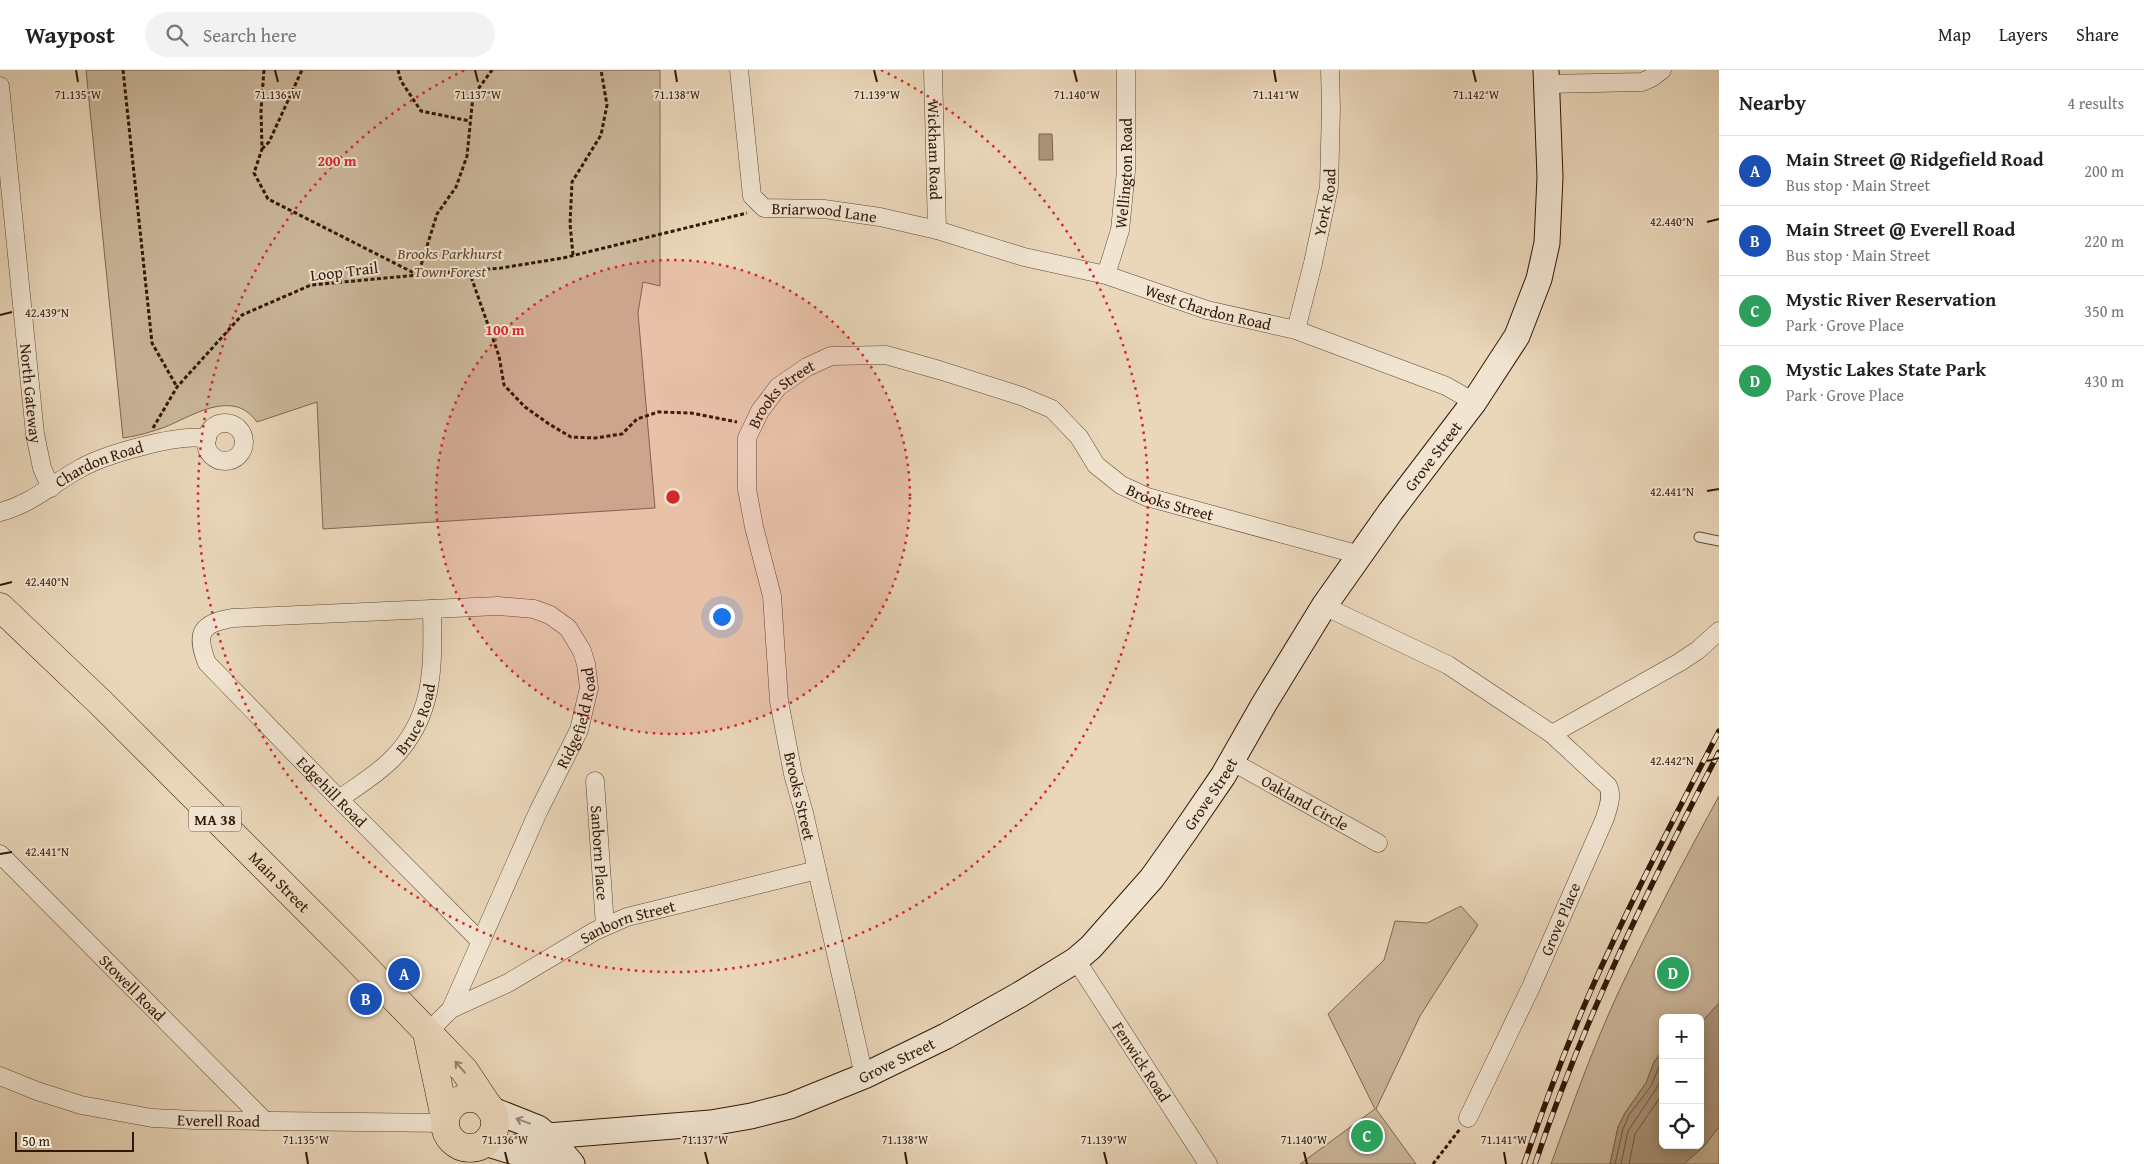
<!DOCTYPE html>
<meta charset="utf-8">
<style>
:root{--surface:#fff;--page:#f2f2f2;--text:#222;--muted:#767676;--line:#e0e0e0;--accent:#8f2418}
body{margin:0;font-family:"Gentium Book Plus",serif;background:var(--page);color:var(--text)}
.controls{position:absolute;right:15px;bottom:15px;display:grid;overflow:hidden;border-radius:8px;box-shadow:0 2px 12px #0003}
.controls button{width:45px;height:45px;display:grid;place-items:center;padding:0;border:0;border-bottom:1px solid var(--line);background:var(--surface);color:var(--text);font:25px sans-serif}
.scale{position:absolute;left:15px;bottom:12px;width:119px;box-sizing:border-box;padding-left:5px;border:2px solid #311805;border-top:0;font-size:14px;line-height:18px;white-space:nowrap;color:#311805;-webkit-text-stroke:4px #f1e5d2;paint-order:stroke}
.you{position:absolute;left:721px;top:546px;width:18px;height:18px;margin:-12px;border:4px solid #fff;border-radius:50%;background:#1a73e8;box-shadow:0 0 0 8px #1a73e833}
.badge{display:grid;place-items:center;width:32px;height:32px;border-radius:50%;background:var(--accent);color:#fff;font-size:16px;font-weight:700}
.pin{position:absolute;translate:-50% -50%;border:2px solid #fff;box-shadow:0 1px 5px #0006}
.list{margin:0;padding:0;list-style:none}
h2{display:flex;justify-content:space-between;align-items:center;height:65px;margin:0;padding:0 20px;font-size:21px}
h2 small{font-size:16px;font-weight:400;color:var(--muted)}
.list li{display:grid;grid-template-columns:32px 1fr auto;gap:15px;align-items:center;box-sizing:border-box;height:70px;padding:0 20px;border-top:1px solid var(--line)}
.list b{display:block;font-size:19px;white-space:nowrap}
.list p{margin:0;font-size:16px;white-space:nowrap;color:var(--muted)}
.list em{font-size:16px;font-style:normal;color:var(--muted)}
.icon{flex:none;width:28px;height:28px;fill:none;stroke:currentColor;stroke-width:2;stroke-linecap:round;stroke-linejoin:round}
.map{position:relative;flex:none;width:1719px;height:1094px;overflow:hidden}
header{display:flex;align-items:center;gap:30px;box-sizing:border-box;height:70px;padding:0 25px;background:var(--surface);border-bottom:1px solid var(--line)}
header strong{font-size:24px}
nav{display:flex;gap:28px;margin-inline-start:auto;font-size:18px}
.search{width:350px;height:45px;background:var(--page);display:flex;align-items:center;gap:12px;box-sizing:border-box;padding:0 18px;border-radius:28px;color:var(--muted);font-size:19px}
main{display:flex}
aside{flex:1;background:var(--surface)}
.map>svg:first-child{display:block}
.green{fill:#cbb79b;stroke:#7e6850}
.water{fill:#ab967c;stroke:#7a644c}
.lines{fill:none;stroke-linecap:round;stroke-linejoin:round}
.shore{stroke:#6e5740;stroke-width:1}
.lane-casing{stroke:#5f4832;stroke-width:11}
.street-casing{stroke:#5f4832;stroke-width:19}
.secondary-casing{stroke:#311805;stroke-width:27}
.primary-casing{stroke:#311805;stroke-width:29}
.path{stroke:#311805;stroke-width:3;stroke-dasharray:4 2.5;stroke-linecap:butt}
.lane{stroke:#f1e5d2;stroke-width:9}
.street{stroke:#f1e5d2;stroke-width:18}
.secondary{stroke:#f1e5d2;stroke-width:25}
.primary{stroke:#ead7ba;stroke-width:28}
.rail-casing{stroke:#311805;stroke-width:5.5}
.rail{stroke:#f1e5d2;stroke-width:4;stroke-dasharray:11;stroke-linecap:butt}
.oneway{stroke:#978169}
.oneway2{stroke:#9b8976}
.ticks{fill:none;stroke:#311805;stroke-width:2}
.ring{fill:none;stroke:#d62828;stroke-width:2.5;stroke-dasharray:2.5 5}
.labels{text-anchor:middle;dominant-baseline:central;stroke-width:4;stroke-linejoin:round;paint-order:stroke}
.shield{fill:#f1e5d2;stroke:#6b5642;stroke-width:1}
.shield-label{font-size:15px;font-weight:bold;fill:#311805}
.street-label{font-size:16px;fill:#311805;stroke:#f1e5d2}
.park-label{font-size:16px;font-style:italic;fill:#5f4832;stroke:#f1e5d2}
.ticks-label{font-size:12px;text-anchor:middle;fill:#311805;stroke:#f1e5d2;stroke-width:4;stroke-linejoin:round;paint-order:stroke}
.centre{fill:#d62828;stroke:#f1e5d2;stroke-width:2.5}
.ring-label{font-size:15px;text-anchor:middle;font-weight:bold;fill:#d62828;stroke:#f1e5d2;stroke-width:4;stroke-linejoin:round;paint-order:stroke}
</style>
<header>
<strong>Waypost</strong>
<div class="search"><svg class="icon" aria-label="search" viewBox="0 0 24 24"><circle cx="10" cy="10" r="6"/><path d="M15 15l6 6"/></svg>Search here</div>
<nav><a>Map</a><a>Layers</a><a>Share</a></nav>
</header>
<main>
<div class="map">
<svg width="1719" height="1094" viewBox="0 0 1719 1094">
<rect width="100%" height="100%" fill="#ead7ba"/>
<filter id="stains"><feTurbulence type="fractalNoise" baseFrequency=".004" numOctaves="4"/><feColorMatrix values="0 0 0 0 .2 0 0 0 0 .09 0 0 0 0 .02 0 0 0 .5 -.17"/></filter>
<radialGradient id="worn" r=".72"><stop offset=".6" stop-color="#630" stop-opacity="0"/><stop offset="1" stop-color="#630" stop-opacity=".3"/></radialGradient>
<!-- green -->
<path class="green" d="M 86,0 L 660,0 L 660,216 L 643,212 L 638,243 L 655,438 L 323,459 L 317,332 L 257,352 C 251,344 243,337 232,336 C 210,333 185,349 165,357 C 151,362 138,366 123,368 Z
M 1719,726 L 1719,933 L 1700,954 L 1700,948 L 1663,948 L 1663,980 L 1654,992 L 1646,1013 L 1625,1043 L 1618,1057 L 1610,1094 L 1551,1094 C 1572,1036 1593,977 1619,921 C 1650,855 1684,790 1719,726 Z
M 1461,836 L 1478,855 L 1420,946 L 1376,1039 L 1416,1094 L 1300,1094 L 1375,1039 L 1328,944 L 1384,890 L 1395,851 L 1427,853 Z
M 1719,1057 L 1719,1094 L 1684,1094 L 1704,1076 Z"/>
<!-- water -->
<path class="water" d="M 1039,64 L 1052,64 L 1053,90 L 1039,90 Z
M 1719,933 L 1719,1057 L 1704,1076 L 1684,1094 L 1610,1094 L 1618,1057 L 1625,1043 L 1646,1013 L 1654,992 L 1663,980 L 1663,1075 L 1700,1075 L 1700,954 Z"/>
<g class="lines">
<!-- shore -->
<path class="shore" d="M 1615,1094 L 1623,1059 L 1629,1045 L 1651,1016 L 1663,987
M 1621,1094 L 1628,1061 L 1656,1019 L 1663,1005
M 1629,1094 L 1635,1064 L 1663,1023"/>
<defs>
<path id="lane" d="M 1699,467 L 1719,471"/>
<g id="street">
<path id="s1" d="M 739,0 L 752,126 L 764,138 L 824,139 L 880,147 L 937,160 L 1024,187 L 1106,205 L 1207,240 L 1296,260 L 1446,316 L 1474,332"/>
<path id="s2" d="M 933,0 L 937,160"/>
<path d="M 1547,14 L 1642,12 L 1651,8 L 1662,0"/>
<path id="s3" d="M 0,16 L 35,364 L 42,398 L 51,418"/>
<path id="s4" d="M 1106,205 L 1120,160 L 1126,101 L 1126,0"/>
<path id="s5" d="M 1296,260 L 1313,193 L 1329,117 L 1331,38 L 1330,0"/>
<circle cx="225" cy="372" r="19"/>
<path id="s6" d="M 0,442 C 32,434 53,413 81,398 C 104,385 181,362 207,369"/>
<path d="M 1324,536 L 1448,595 L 1552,664 L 1608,716 C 1613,726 1608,738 1605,748 L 1531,917 L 1468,1048"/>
<path d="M 1552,664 L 1680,592 L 1698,580 L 1719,561"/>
<path id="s7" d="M 1231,691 L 1378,773"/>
<path id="s8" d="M 595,711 L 605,856"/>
<path id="s9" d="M 339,729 C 356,717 376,705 391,690 C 435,647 433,596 432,539"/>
<path id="s10" d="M 0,784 L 265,1051"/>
<path id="s11" d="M 1076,890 L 1208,1094"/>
<path id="s12" d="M 451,939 L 508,913 L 595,861 L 627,847 L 817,800"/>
<path id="s13" d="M 427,963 L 451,939 L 538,742 L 579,660 L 589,618 L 586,594 L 582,581 L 568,558 L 550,545 L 534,539 L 498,536 L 233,548 C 201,553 195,563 207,593 L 339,729 L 480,871"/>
<path id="s14" d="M 0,1006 L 37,1021 L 81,1035 L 152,1048 L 195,1050 L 445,1053"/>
<path id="s15" d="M 864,1006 L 804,743 L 793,704 L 779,631 L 772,526 L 754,457 L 747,419 L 747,368 L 760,341 L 778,317 L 807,297 L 831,286 L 886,285 L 939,300 L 1021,326 L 1052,339 L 1079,367 L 1096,395 L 1121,415 L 1147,427 L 1360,485"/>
</g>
<g id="secondary">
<path d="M 490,1039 L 538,1058 L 548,1066 L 572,1094"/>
<path d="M 485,1073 L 554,1094"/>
<path id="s16" d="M 510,1080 L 548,1066 L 711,1053 L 751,1046 L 790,1036 L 864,1006 L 946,966 L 1019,925 L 1076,890 L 1091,877 L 1152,808 L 1186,760 L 1223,706 L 1264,634 L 1324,536 L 1391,441 L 1474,332 L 1517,266 L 1539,209 L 1547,173 L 1550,107 L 1546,0"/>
</g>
<g id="primary">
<path id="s17" d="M 0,537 L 101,633 L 353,885 L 464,1000 L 488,1036"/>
<path d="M 427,963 L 445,1048"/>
<circle cx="470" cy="1053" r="25"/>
</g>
</defs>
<!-- lane casing -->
<use href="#lane" class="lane-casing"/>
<!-- street casing -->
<use href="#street" class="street-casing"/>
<!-- secondary casing -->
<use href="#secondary" class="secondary-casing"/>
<!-- primary casing -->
<use href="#primary" class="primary-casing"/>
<!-- path -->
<path class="path" d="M 123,0 L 152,273 L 177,317
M 264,0 L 261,40 L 262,79 L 254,103 L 268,129 L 418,205 L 501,198 L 563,188 L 747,143
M 398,0 L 401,11 L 421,41 L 470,51
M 262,79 L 269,72 L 302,0
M 573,185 L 570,154 L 572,112 L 601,65 L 607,35 L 601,0
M 469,201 L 499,286 L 504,315 L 525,337 L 549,354 L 571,367 L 595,368 L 622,364 L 637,349 L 658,342 L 691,343 L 737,352
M 153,358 L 177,317 L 242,245 L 311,215 L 418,205 L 437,144 L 456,117 L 467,86 L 473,26 L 492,0
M 1433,1094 L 1460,1059"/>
<!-- lane -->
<use href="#lane" class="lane"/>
<!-- street -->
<use href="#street" class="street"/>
<!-- secondary -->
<use href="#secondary" class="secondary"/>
<!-- primary -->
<use href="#primary" class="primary"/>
<defs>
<path id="rail" d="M 1524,1094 C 1544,1035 1566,977 1591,920 C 1630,832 1675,747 1719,661
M 1535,1094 C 1583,951 1649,816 1719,682"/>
</defs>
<!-- rail casing -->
<use href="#rail" class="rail-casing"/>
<!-- rail -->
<use href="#rail" class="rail"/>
</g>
<!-- one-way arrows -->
<defs><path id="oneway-shaft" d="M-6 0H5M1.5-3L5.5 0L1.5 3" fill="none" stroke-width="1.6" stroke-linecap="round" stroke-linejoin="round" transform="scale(1.25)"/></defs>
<use class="oneway" href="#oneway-shaft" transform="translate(460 997) rotate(-131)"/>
<use class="oneway2" href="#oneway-shaft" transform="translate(523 1051) rotate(-160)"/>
<!-- ticks -->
<path class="ticks" d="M 76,0 L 78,12M 275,0 L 278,12M 475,0 L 478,12M 675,0 L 677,12M 874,0 L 877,12M 1074,0 L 1077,12M 1274,0 L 1276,12M 1473,0 L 1476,12M 1707,152 L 1719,149M 0,245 L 12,242M 1707,421 L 1719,419M 0,515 L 12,512M 1707,691 L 1719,688M 0,784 L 12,782M 306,1082 L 308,1094M 505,1082 L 508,1094M 705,1082 L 708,1094M 905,1082 L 907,1094M 1104,1082 L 1107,1094M 1304,1082 L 1307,1094M 1504,1082 L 1506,1094"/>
<!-- distance rings -->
<circle cx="673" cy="427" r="237" fill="#d62828" fill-opacity=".12"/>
<g class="ring">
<circle cx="673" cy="427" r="237"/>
<path d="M881 0A475 475 0 1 1 465 0"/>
</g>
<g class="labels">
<!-- shield labels -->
<rect class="shield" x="189" y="736.5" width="52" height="25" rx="4"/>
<g class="shield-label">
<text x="215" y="749">MA 38</text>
</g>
<!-- street labels -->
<g class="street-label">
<text stroke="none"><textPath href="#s2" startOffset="80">Wickham Road</textPath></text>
<text stroke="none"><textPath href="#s4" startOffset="104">Wellington Road</textPath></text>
<text stroke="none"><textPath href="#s5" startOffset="131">York Road</textPath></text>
<text stroke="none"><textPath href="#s1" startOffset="204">Briarwood Lane</textPath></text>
<text transform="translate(344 201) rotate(-7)">Loop Trail</text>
<text stroke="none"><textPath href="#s1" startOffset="601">West Chardon Road</textPath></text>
<text stroke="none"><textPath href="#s3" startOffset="309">North Gateway</textPath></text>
<text stroke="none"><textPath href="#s15" startOffset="708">Brooks Street</textPath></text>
<text stroke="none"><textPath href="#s16" startOffset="1226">Grove Street</textPath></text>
<text stroke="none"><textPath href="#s6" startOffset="111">Chardon Road</textPath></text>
<text stroke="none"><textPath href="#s15" startOffset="1158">Brooks Street</textPath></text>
<text stroke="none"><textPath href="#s13" startOffset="352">Ridgefield Road</textPath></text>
<text stroke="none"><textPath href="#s9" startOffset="114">Bruce Road</textPath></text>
<text stroke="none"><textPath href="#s13" startOffset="1035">Edgehill Road</textPath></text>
<text stroke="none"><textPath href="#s16" startOffset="821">Grove Street</textPath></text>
<text transform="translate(800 726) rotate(77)">Brooks Street</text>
<text stroke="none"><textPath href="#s7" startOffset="85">Oakland Circle</textPath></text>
<text stroke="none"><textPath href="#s8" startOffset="72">Sanborn Place</textPath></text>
<text stroke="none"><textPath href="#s17" startOffset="392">Main Street</textPath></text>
<text transform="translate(1560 849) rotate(-67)">Grove Place</text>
<text stroke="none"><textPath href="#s12" startOffset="198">Sanborn Street</textPath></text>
<text stroke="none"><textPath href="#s10" startOffset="188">Stowell Road</textPath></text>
<text stroke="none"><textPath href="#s16" startOffset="401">Grove Street</textPath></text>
<text stroke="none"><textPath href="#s11" startOffset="121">Fenwick Road</textPath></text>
<text stroke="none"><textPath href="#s14" startOffset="225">Everell Road</textPath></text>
</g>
<!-- park labels -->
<g class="park-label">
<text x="450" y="183">Brooks Parkhurst<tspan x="450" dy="18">Town Forest</tspan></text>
</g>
</g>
<g class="ticks-label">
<text x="78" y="29">71.135°W</text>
<text x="278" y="29">71.136°W</text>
<text x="478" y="29">71.137°W</text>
<text x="677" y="29">71.138°W</text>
<text x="877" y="29">71.139°W</text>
<text x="1077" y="29">71.140°W</text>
<text x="1276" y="29">71.141°W</text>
<text x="1476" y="29">71.142°W</text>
<text x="1672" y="156">42.440°N</text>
<text x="47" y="247">42.439°N</text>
<text x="1672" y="426">42.441°N</text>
<text x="47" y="516">42.440°N</text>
<text x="1672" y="695">42.442°N</text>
<text x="47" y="786">42.441°N</text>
<text x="306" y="1074">71.135°W</text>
<text x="505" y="1074">71.136°W</text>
<text x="705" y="1074">71.137°W</text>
<text x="905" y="1074">71.138°W</text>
<text x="1104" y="1074">71.139°W</text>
<text x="1304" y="1074">71.140°W</text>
<text x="1504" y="1074">71.141°W</text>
</g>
<circle cx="673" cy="427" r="8" class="centre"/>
<g class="ring-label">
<text x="337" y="96">200 m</text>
<text x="505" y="265">100 m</text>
</g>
<rect width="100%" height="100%" filter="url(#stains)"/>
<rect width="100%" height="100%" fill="url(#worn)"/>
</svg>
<div class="controls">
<button>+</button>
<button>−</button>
<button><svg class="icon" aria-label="locate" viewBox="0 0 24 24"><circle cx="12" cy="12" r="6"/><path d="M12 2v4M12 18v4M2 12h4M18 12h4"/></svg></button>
</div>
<div class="scale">50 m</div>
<div class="you"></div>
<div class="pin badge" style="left:404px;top:904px;background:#1a4fb4">A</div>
<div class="pin badge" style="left:366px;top:929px;background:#1a4fb4">B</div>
<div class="pin badge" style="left:1367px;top:1066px;background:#2e9e5b">C</div>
<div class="pin badge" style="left:1673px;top:903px;background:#2e9e5b">D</div>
</div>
<aside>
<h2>Nearby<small>4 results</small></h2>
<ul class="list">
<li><span class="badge" style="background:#1a4fb4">A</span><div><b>Main Street @ Ridgefield Road</b><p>Bus stop · Main Street</p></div><em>200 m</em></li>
<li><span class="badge" style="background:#1a4fb4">B</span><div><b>Main Street @ Everell Road</b><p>Bus stop · Main Street</p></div><em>220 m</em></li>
<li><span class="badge" style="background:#2e9e5b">C</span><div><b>Mystic River Reservation</b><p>Park · Grove Place</p></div><em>350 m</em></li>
<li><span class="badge" style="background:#2e9e5b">D</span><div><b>Mystic Lakes State Park</b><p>Park · Grove Place</p></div><em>430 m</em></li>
</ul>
</aside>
</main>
